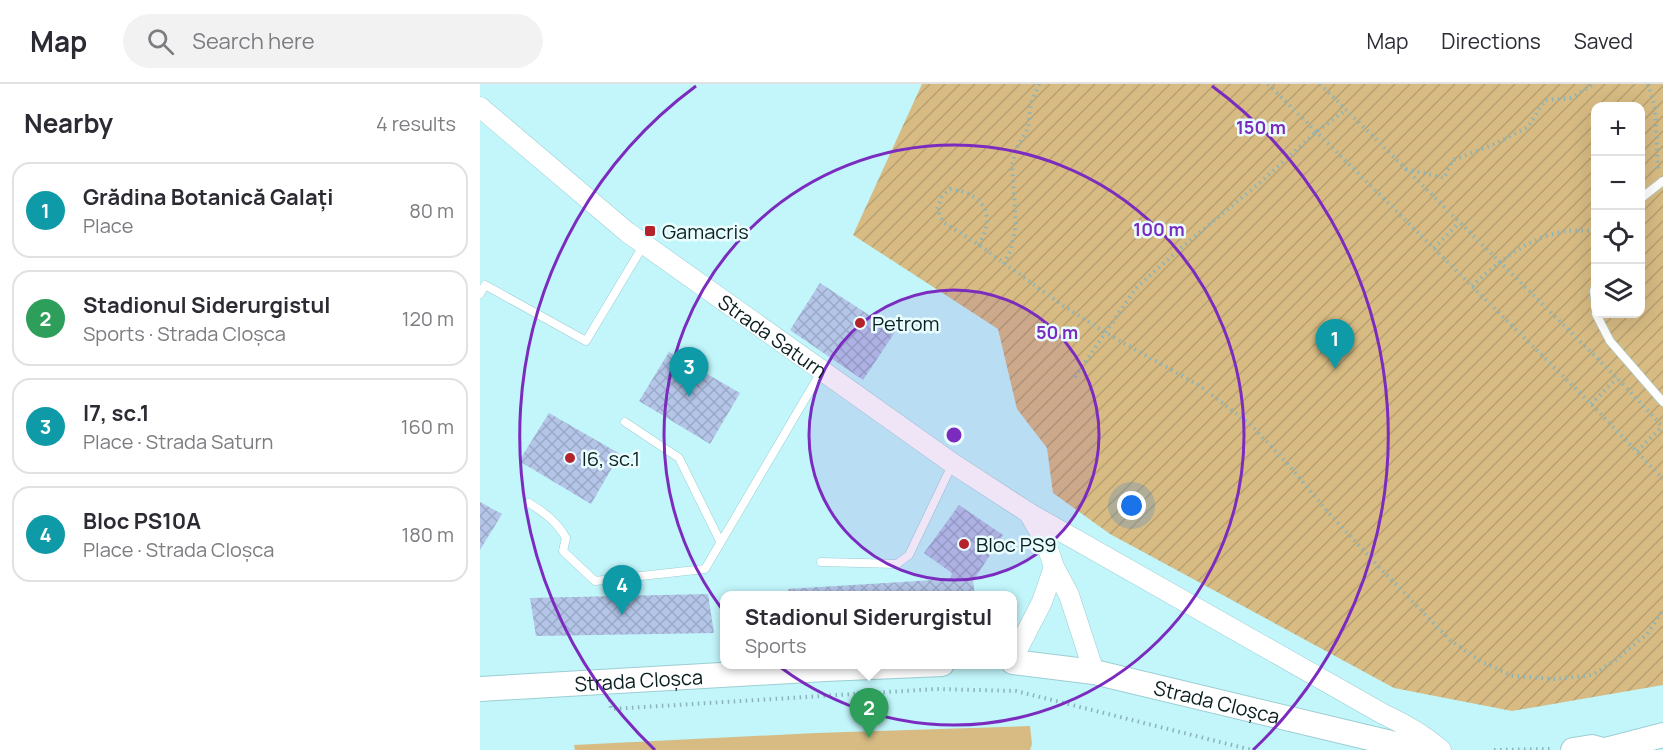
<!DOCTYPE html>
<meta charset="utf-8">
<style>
:root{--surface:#fff;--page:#f2f2f3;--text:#2b2b33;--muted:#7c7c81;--line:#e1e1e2;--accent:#b4232c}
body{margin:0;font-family:Manrope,sans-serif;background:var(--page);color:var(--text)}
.controls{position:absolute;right:18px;top:18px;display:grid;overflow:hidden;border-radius:12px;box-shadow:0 6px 24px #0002}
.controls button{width:54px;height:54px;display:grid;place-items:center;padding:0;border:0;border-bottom:2px solid var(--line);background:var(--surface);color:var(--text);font:30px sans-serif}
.you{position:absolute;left:652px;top:422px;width:21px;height:21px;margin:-15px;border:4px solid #fff;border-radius:50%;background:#1a73e8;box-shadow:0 0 0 9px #1a73e833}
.badge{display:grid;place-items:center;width:39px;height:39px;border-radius:50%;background:var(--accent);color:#fff;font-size:20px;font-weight:700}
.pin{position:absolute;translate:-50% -50px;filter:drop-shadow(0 2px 3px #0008)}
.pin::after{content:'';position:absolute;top:32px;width:21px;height:18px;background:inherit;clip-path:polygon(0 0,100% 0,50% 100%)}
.popup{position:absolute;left:240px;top:507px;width:297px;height:78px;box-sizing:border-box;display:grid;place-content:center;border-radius:12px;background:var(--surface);filter:drop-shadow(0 2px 4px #0005);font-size:20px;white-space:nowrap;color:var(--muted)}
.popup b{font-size:22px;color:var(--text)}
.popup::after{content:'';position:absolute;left:50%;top:100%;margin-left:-12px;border:12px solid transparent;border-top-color:var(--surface)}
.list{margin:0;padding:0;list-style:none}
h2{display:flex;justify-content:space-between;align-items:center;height:78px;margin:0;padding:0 24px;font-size:26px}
h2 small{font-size:20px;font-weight:400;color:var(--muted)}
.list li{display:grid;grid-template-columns:39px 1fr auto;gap:18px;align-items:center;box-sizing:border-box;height:96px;margin:0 12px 12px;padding:0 12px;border:2px solid var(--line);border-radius:18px}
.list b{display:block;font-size:22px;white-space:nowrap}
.list p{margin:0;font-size:20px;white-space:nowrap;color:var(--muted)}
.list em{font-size:20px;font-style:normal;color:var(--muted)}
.icon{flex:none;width:33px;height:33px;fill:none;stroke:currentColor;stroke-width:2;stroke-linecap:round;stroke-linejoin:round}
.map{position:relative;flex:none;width:1183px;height:666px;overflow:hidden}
header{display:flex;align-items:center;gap:36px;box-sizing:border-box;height:84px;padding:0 30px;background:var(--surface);border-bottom:2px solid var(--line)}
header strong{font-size:28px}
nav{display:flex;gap:33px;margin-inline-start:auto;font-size:21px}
.search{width:420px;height:54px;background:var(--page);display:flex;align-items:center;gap:15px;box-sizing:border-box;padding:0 21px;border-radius:33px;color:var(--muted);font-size:22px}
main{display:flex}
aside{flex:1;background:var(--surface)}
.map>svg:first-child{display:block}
.park{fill:#d7bb83}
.garden{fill:url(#garden-furrows);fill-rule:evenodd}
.building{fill:url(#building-cross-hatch)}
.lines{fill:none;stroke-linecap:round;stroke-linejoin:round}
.service-casing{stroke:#9cced3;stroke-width:9}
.tertiary-casing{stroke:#9cced3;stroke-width:21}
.primary-casing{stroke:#9cced3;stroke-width:26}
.path{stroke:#8ab4b8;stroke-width:4;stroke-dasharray:1.5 4.5;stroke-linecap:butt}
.service{stroke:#fff;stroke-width:8}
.tertiary{stroke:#fff;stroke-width:20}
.primary{stroke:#fff;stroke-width:24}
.ring{fill:none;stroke:#7b2cbf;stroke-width:3}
.poi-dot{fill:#b4232c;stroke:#e9fdff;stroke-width:2}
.labels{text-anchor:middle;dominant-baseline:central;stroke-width:5;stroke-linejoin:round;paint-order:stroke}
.poi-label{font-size:20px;fill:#0b1f21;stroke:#e9fdff;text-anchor:start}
.street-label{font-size:20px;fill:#0b1f21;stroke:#e9fdff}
.centre{fill:#7b2cbf;stroke:#e9fdff;stroke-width:3}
.ring-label{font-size:18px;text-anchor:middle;font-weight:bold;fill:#7b2cbf;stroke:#e9fdff;stroke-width:5;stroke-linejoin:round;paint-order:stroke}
</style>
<header>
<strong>Map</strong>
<div class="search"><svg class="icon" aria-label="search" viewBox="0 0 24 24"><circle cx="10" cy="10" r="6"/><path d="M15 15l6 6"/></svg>Search here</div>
<nav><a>Map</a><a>Directions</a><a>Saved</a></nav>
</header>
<main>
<aside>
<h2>Nearby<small>4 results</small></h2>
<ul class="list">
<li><span class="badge" style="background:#0f9aa8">1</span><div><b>Grădina Botanică Galați</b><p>Place</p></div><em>80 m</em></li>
<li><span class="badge" style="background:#2e9e5b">2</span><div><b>Stadionul Siderurgistul</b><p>Sports · Strada Cloșca</p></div><em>120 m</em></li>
<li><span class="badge" style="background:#0f9aa8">3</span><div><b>I7, sc.1</b><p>Place · Strada Saturn</p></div><em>160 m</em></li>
<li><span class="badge" style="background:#0f9aa8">4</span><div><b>Bloc PS10A</b><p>Place · Strada Cloșca</p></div><em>180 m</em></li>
</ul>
</aside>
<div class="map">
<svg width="1183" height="666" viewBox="0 0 1183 666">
<defs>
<pattern id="garden-furrows" width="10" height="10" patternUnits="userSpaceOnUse" patternTransform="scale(1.5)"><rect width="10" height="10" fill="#d7bb83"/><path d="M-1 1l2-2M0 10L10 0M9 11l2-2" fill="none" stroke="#b7a071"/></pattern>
<pattern id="building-cross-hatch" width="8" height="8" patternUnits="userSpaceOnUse" patternTransform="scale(1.5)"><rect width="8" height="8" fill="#b4c5e8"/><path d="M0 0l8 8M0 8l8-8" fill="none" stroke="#99a9c7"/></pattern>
</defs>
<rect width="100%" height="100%" fill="#c2f6fb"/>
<!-- park -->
<path class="park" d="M 550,642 L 552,660 L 550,666 L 95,666 L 94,661 L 336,649 Z"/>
<!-- garden -->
<path class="garden" d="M 442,0 L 1183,0 L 1183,601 L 1032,627 L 914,604 L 630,450 L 573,409 L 567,364 L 537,325 L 518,245 L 373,151 ZM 1116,22 L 1160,22 L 1160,230 L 1116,230 Z"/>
<!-- building -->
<path class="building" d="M 340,199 L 415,248 L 383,296 L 310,246 Z
M 189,268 L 260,309 L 230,360 L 159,317 Z
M 69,329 L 140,370 L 111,420 L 39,377 Z
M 0,418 L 22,430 L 0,466 Z
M 479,421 L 523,451 L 493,497 L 495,512 L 308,512 L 308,505 L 470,495 L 472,489 L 444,469 Z
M 228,510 L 234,549 L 56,552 L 50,514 Z"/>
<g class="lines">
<defs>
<path id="service" d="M 1160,115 L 1183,97
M 1116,201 L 1114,207 L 1116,223
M 0,210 L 5,201 L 106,257 L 163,162
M 1116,230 L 1130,257 L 1183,318
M 145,338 L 199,374 L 240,457
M 49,419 C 65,429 77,438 86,454 L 83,467 L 115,497 L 225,485 L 341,288
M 341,478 L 417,480 L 429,471 L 472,381"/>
<g id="tertiary">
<path id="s1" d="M 0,23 L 147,148 L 472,379 L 549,429 L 903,630 C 924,640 943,650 961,666"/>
<path d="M 550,431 L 566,459 L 574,483 L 589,511 L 614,588"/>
<path d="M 533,574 L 562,518 L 574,483"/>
</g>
<g id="primary">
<path id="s2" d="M 533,578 L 614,588 L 940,666"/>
<path id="s3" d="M 0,605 L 345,585 L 462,580"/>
<path d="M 1093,666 L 1112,663 L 1123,666"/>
<path d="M 1125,666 L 1183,651"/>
</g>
</defs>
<!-- service casing -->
<use href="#service" class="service-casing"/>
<!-- tertiary casing -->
<use href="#tertiary" class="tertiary-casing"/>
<!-- primary casing -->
<use href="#primary" class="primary-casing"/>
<!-- path -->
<path class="path" d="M 788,0 L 1111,320 L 1183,395
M 840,0 L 1137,294 L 1183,343
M 1168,0 L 1175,23 L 1178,86
M 926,85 L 964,94 L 973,76 L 1017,59 L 1048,43 L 1065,16 L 1091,14 L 1114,0
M 499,161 C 502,154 507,145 507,137 C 507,116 488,107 470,105 L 462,113 L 457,125 L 463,138 L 499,161 L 582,221 L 626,249 L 720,302 L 770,340 L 807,379 L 847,427 L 900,484 L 970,556 L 1002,578 L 1033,592 L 1074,595 L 1112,591 L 1137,575 L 1167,550 L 1183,526
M 954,164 L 979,139
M 524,180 L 531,165 L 536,141 L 532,81 L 538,62 L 548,44 L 551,19 L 559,0
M 992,202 C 1018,178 1051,151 1088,147 C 1097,146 1106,147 1116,147
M 595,293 L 656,204 L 695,169 L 783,96 L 836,48 L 866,26
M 1111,320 L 1137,294
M 1157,367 L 1182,343
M 130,616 L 131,625 L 456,605 L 536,607 L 772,666
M 1014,666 L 1074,665"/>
<!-- service -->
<use href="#service" class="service"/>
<!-- tertiary -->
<use href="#tertiary" class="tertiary"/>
<!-- primary -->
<use href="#primary" class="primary"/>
</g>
<!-- distance rings -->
<circle cx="474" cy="351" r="145" fill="#7b2cbf" fill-opacity=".12"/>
<g class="ring">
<circle cx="474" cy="351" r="145"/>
<circle cx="474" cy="351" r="290"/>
<path d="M175 666A434 434 0 0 1 216 2M732 2A434 434 0 0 1 773 666"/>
</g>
<!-- markers -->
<g class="poi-dot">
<rect x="164" y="141" width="12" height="12" rx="3"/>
<circle cx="380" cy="239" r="6"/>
<circle cx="90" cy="374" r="6"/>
<circle cx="484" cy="460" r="6"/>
</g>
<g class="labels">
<!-- poi labels -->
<g class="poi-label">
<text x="182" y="147">Gamacris</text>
<text x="392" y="239">Petrom</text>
<text x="102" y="374">I6, sc.1</text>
<text x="496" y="460">Bloc PS9</text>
</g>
<!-- street labels -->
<g class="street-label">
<text stroke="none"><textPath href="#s1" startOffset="372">Strada Saturn</textPath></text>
<text stroke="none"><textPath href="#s3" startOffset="159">Strada Cloșca</textPath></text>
<text stroke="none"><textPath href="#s2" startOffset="208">Strada Cloșca</textPath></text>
</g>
</g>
<circle cx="474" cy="351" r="9" class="centre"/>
<g class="ring-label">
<text x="781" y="50">150 m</text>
<text x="679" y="152">100 m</text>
<text x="577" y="255">50 m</text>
</g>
</svg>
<div class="controls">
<button>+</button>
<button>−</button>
<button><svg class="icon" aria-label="locate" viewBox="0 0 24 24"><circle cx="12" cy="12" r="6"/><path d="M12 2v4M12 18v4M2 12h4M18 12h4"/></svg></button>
<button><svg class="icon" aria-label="layers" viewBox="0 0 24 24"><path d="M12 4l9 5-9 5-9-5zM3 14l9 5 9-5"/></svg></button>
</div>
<div class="you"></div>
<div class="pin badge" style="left:855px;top:285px;background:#0f9aa8">1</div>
<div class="pin badge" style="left:389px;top:654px;background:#2e9e5b">2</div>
<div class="popup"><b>Stadionul Siderurgistul</b>Sports</div>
<div class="pin badge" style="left:209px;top:313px;background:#0f9aa8">3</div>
<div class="pin badge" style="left:142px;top:531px;background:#0f9aa8">4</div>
</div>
</main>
